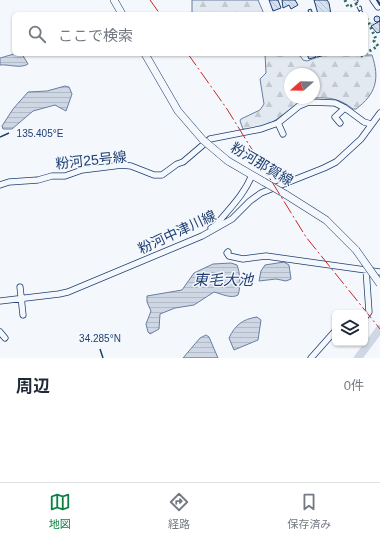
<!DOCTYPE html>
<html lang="ja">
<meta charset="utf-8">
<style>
:root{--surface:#fff;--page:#f6f6f7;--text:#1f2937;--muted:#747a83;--line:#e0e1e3;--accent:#0b8043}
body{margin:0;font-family:Arial,"Noto Sans JP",sans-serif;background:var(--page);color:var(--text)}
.controls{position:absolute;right:12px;bottom:12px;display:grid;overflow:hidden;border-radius:6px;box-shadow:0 1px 3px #0004}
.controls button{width:36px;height:36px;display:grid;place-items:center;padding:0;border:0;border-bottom:1px solid var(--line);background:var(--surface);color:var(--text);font:20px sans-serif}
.compass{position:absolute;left:284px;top:68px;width:36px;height:36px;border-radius:50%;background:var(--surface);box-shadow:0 1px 3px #0004;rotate:250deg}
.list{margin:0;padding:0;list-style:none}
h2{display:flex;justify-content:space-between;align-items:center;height:52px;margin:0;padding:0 16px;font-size:17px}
h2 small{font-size:13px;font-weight:400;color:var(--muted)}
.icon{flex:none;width:22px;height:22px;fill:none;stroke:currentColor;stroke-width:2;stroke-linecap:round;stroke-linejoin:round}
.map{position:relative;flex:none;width:380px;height:358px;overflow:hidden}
.search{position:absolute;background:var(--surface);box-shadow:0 1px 3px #0004;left:12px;right:12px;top:12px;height:44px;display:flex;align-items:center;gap:10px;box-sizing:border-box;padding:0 14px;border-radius:6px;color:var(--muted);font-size:15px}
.sheet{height:124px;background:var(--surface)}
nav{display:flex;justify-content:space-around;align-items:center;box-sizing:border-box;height:56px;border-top:1px solid var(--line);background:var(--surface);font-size:11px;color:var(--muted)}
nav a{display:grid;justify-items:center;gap:2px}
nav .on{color:var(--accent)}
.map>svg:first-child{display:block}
.forest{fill:url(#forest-firs);stroke:#687fa3}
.water{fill:url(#water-rules);stroke:#687fa3}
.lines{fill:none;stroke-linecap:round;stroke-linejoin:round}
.stream{stroke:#cfd7e4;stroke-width:1.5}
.river{stroke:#cfd7e4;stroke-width:8}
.building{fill:url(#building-back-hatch);stroke:#1d3f73}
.minor-casing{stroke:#1d3f73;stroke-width:7}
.major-casing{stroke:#1d3f73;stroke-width:8}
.minor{stroke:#f4f7fb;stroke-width:5.5}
.major{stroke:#f4f7fb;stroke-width:7}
.major-bridge-casing{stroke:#1d3f73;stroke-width:8;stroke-linecap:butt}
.major-bridge{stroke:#f4f7fb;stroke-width:7}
.hedge{stroke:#2c6c60;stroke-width:3;stroke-dasharray:2 3;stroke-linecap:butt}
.fence{stroke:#1d3f73;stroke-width:1;stroke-dasharray:5 2;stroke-linecap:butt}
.wall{stroke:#1d3f73;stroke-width:2}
.power{stroke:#c62828;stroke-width:1;stroke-dasharray:14 3 2 3;stroke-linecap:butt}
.ticks{fill:none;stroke:#1d3f73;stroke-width:1.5}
.labels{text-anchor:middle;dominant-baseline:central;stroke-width:3;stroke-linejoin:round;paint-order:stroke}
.street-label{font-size:14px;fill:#1d3f73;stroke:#f4f7fb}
.water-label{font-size:15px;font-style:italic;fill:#1d3f73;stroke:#f4f7fb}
.ticks-label{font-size:10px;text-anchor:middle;fill:#1d3f73;stroke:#f4f7fb;stroke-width:3;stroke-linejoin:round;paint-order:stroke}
</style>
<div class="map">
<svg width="380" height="358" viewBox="0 0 380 358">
<defs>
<pattern id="forest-firs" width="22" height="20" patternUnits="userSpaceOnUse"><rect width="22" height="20" fill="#e3e9f0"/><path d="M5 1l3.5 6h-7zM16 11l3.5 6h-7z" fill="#c2c9d1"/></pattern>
<pattern id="water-rules" width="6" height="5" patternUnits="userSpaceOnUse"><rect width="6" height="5" fill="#cfd7e4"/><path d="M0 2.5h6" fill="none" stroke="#b1bac7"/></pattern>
<pattern id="building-back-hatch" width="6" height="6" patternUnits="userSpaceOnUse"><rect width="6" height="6" fill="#d5e0f0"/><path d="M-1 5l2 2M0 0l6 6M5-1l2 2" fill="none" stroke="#b6c1d1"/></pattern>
</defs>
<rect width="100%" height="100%" fill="#f4f7fb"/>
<!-- forest -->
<path class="forest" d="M 192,0 L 258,0 L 264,14 L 192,14 Z
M 265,54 L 299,54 L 303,60 L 307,61 L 326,54 L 372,55 C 380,79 376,94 356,109 L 353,109 C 341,99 329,97 314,98 L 314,74 L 290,74 L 290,98 L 314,98 C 290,101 271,135 243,129 L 240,121 L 241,119 L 260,110 L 264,104 L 260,79 L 266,73 Z"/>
<!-- water -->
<path class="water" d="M 14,54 L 22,54 L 28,64 C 20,69 9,64 0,65 L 0,58 Z
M 65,86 L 69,87 L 72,94 L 66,111 L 55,105 L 33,111 L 12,129 L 3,129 L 2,126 L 13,109 L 28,92 L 47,91 Z
M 284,262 L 289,265 L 291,279 L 286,281 L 276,279 L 259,281 L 261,271 L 265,265 Z
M 231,263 L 237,265 C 240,272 241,287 238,295 C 231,299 222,294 214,292 L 194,305 L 175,308 L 160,314 L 159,329 L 150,334 L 148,332 L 146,324 L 151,311 L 147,302 L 147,296 L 182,290 L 194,273 L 213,264 Z
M 257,317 L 261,320 L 258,340 L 234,350 L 229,338 C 235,325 243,319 257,317 Z
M 206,335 L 209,337 L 218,358 L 183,358 L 200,338 Z"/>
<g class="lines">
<!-- stream -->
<path class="stream" d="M 366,26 L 373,23"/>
<!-- river -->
<path class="river" d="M 378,0 L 380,2
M 358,358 L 380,329"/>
</g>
<!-- building -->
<path class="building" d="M 269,0 L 278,0 L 281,8 L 273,11 Z
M 282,0 L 295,0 L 298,5 L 291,9 L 289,5 L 283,8 Z
M 314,0 L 327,0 L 329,3 L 331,14 L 318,14 Z
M 311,9 L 313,14 L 309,14 L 308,10 Z
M374 19a3 3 0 1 1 6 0a3 3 0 1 1-6 0Z
M 380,21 L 380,32 L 377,33 L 371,26 Z
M 307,54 L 315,54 L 316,57 L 309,59 Z
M 317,54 L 327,54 L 318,57 Z"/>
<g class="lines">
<defs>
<path id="minor" d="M 373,0 L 378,7 L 380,6
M 278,123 L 283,134
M 340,123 L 335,117 L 345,108
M 0,185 L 9,182 L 38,180 L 52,176 L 65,176 L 82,170 L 122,165 L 131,166 L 154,175 L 162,175 L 177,164 L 183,162 L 210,139 L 261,129 L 278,123 L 299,106 L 309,102 L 335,103 L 345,108 L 364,122 L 371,124
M 211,228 L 216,225 C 229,209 244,195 252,175
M 228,252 L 227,253 L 229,256 L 243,259 L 266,256 L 380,272
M 20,287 L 23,315
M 0,301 L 59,294 L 68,292 L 202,236 L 232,219 L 250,201 L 261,193 L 324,168 L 336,162 L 361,139 L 380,113
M 365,317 L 369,312 L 366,269
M 0,332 L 5,338
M 311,358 L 335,331"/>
<path id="major" d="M 114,0 L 122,14
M 145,54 L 178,111 L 203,140
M 228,161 L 264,182
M 285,194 L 326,220 L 356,250"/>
</defs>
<!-- minor casing -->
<use href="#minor" class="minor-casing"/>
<!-- major casing -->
<use href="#major" class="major-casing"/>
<!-- minor -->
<use href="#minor" class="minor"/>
<!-- major -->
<use href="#major" class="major"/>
<defs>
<path id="major-bridge" d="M 203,140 L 228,161
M 264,182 L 285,194
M 356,250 L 380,284"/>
</defs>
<!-- major-bridge casing -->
<use href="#major-bridge" class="major-bridge-casing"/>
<!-- major-bridge -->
<use href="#major-bridge" class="major-bridge"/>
<!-- hedge -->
<path class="hedge" d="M 345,0 L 348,7 L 356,4 L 355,0
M 366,19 L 367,19 L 376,39 L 374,41 L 378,46 L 366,53
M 358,54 L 359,57 L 365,54"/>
<!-- fence -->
<path class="fence" d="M 358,0 L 358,2 L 357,3 L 356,1 Z
M 361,6 L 362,10 L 359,11 L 357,7 Z
M 360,14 L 359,11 L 362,10 L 363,14"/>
<!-- wall -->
<path class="wall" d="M 377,0 L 380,5"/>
<!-- power -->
<path class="power" d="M 150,0 L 160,14
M 188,54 L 227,109 L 306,237 L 380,329"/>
</g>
<!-- ticks -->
<path class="ticks" d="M 0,137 L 9,133M 100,349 L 103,358"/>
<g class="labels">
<!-- street labels -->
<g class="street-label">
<text transform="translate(91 160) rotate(-6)">粉河25号線</text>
<text transform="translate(262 164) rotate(31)">粉河那賀線</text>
<text transform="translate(177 232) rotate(-25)">粉河中津川線</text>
</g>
<!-- water labels -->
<g class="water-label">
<text x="223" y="279">東毛大池</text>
</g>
</g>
<g class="ticks-label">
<text x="40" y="137">135.405°E</text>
<text x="100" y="342">34.285°N</text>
</g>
</svg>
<div class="controls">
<button><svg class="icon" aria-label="layers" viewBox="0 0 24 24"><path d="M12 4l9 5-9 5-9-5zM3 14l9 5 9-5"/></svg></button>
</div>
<svg class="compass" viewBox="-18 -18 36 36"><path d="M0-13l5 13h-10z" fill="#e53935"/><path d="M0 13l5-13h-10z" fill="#747a83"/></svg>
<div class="search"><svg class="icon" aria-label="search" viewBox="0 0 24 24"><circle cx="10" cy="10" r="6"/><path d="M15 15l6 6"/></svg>ここで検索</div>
</div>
<section class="sheet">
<h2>周辺<small>0件</small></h2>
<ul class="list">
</ul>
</section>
<nav>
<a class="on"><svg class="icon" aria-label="map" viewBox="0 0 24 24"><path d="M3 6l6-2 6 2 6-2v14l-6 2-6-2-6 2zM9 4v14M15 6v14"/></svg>地図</a>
<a><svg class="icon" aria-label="directions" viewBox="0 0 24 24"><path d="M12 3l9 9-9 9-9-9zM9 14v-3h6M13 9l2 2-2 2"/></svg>経路</a>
<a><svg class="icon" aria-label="saved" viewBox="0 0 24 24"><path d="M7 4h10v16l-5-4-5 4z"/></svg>保存済み</a>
</nav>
